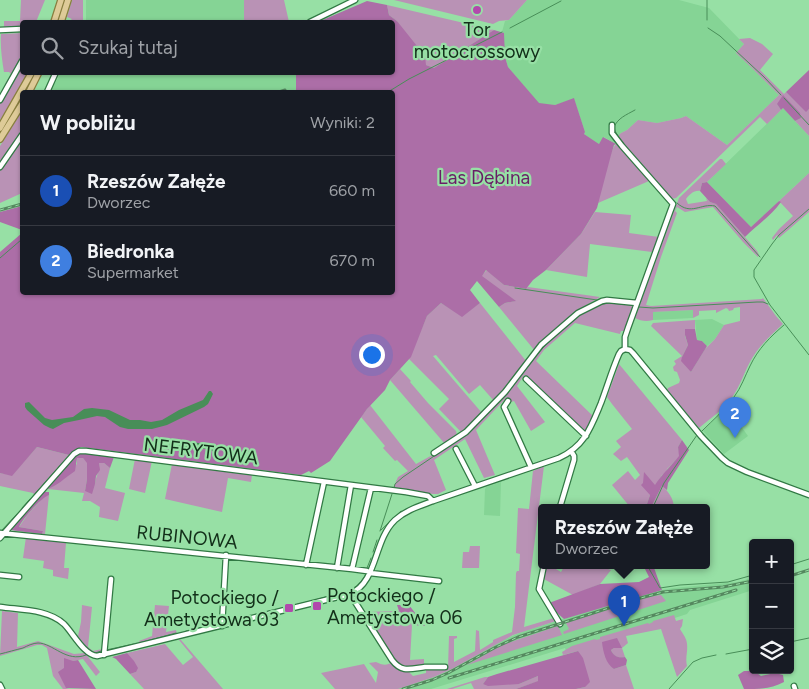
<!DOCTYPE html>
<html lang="pl">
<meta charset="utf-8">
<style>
:root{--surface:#171b24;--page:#242831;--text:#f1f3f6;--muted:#9ea1a6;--line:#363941;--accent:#ea580c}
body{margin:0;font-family:Figtree,sans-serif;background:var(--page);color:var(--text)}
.controls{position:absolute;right:15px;bottom:15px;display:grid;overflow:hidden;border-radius:5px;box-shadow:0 1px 4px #0004}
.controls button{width:45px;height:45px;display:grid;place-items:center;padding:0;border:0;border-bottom:1px solid var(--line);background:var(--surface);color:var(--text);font:25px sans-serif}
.you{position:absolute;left:371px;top:354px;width:18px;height:18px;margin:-12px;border:4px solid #fff;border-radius:50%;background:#1a73e8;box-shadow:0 0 0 8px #1a73e833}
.badge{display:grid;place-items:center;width:32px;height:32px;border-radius:50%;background:var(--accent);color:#fff;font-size:16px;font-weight:700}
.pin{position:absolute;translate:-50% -41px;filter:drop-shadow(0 1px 2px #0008)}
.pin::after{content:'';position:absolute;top:26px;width:18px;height:15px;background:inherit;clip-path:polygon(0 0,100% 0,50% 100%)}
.popup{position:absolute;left:538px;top:504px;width:172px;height:65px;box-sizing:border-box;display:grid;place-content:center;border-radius:5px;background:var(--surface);filter:drop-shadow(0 1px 4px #0005);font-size:16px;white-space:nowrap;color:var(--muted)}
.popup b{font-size:19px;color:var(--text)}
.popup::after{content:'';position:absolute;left:50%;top:100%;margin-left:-10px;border:10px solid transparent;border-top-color:var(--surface)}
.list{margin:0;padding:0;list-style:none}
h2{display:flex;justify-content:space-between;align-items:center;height:65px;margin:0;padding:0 20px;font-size:21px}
h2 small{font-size:16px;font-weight:400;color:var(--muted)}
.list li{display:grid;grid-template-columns:32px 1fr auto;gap:15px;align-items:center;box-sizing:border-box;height:70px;padding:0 20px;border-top:1px solid var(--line)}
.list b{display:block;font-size:19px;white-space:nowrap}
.list p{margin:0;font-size:16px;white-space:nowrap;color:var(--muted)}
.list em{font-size:16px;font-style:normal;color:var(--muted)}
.icon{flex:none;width:28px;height:28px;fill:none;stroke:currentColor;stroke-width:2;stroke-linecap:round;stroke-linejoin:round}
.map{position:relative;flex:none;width:809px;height:689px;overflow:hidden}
.search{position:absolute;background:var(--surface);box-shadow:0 1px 4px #0004;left:20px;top:20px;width:375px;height:55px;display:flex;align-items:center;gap:12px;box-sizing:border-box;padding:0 18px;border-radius:5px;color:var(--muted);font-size:19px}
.panel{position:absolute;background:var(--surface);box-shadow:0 1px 4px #0004;left:20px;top:90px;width:375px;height:205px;border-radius:5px}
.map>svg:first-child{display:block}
.built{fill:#85d495}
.green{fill:#b992b5}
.forest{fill:#ac6ea7}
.water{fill:#488e58}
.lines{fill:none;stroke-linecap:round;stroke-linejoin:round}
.stream{stroke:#488e58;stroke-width:1}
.minor-casing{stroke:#317944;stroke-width:7}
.major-casing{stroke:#887e3f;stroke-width:8}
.minor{stroke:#fff;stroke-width:4.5}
.major{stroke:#decb98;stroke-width:5.5}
.rail-casing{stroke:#55885f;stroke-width:3}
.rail{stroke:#97e0a5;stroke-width:1;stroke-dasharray:4;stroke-linecap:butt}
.poi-dot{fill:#b149ac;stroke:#97e0a5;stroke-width:2}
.labels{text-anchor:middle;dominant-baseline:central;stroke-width:4.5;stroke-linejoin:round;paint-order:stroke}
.poi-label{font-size:19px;fill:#122f19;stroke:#97e0a5}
.park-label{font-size:19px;fill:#691e66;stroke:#97e0a5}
.street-label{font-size:19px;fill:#122f19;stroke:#97e0a5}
</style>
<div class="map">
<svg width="809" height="689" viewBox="0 0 809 689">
<rect width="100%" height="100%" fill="#97e0a5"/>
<!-- built -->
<path class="built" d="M 86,0 L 244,0 L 244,22 L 86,22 Z
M 527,0 L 679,0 L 709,8 L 744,44 L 736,53 L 752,68 L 779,95 L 727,145 L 686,116 L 681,118 L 657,123 L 638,120 L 627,130 L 621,133 L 616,139 L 616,144 L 604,137 L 599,144 L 584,134 L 585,132 L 574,99 L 555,105 L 539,104 L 508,67 L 505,57 L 502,32 L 505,21 L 509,20 Z
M 60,73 L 296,73 L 296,92 L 50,92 L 58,78 Z
M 783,108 L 809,136 L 809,173 L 751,227 L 707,182 Z
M 693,310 L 693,318 L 653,320 L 653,312 Z
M 712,319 L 724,325 L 715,339 L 707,346 L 702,341 L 697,340 L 695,320 Z
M 727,407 L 748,436 L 724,454 L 703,431 Z
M 501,482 L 500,516 L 484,515 L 485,489 L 486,487 Z
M 753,578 L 753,590 L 690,610 L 687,614 L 567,653 L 565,648 L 431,689 L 397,689 L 434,677 L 452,669 L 503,640 L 524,631 L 651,592 L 673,588 L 737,582 Z"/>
<!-- green -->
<path class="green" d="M 21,0 L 45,0 L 36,22 L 22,22 L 22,27 L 4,28 L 4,21 L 20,21 Z
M 72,0 L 83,0 L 83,22 L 68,22 L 72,19 L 67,17 Z
M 244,0 L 284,0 L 289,22 L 244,21 Z
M 394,0 L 527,0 L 509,20 L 499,21 L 493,24 Z
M 387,5 L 494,30 L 434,68 L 426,65 L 397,21 L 389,15 Z
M 22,33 L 22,58 L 7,85 L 5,84 L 11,74 L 9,72 L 4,72 C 2,60 0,45 1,34 Z
M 750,38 L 762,44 L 773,54 L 760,70 L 784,94 L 786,92 L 806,111 L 809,109 L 809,136 L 795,121 L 801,118 L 777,104 L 781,110 L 767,124 L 760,117 L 676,198 L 671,199 L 617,137 L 621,133 L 627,130 L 638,120 L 657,123 L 681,118 L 686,116 L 727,145 L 779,95 L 752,68 L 736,53 L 744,44 L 739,39 Z
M 22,64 L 22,72 L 27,73 L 15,96 L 0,120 L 0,102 Z
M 22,111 L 22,130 L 0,163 L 0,146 Z
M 22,139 L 22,193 L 0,203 L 0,170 Z
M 617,143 L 649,179 L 649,181 L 598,203 C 601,191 609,149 617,143 Z
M 720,159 L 722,159 L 726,164 L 707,182 L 702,183 L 700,191 C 694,190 689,195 686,199 L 688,204 L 707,201 L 706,198 L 710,202 L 716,204 L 757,251 L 759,255 L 758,257 L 743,242 L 713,207 L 685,212 L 677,207 L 675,211 L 677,213 L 661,257 L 646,305 L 651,306 L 762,299 L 763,298 L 776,316 L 783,324 C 771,335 758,347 750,362 C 744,373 740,386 733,396 C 724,409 711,418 699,428 L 669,393 L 667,390 L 668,388 L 679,383 L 680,380 L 677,372 L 674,371 L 673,367 L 676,364 L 674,361 L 682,356 L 651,326 L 653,323 L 695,320 L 695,329 L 685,329 L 685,336 L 688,345 L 682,357 L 691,372 L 705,349 L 715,339 L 724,325 L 740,321 L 740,307 L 734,308 L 733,310 L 729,311 L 728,309 L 726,308 L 716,313 L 716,310 L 699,311 L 699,315 L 693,318 L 693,310 L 653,312 L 653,320 C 646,322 641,321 635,318 L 679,198 Z
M 809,173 L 809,212 L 779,238 L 777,235 L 773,240 L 772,238 L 779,229 L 793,216 L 779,201 Z
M 595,212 L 631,215 L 629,233 L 659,237 L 652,252 L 590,244 L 587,277 L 546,270 L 581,234 Z
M 487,270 L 504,285 L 525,289 L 528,287 L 600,297 C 573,312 555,329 535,351 L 499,307 L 505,303 L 515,301 L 481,276 Z
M 606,301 L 632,304 L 633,308 L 625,331 L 621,331 L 620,334 L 575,323 L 544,350 L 536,361 L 593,416 L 585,433 L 524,375 L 517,386 L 545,422 L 531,431 L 514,401 L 511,402 L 507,397 L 476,430 L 495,475 L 484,478 L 465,439 L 434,460 L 446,490 L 438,494 L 433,494 L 393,488 L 398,477 L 408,471 L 397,460 L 395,461 L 383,448 L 385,446 L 361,417 L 370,405 L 416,464 L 436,453 L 469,430 L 545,343 L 575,317 Z
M 441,303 L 462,316 L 480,303 L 526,361 L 505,389 L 494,401 L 480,385 L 469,394 L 436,355 L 433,356 L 482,413 L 465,430 L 461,432 L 439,409 L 449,399 L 409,359 L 427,316 Z
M 619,364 L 682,440 L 678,447 L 680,456 L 667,469 L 666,473 L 662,475 L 655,486 L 644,473 L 650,495 L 646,507 L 630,507 L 612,485 L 628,471 L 635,480 L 640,475 L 627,457 L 621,461 L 613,454 L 621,447 L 616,441 L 632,429 L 612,404 L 607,397 Z
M 400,369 L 411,381 L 410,382 L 428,403 L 456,431 L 457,435 L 445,444 L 390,380 Z
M 37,447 L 69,455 L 69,458 L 35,496 L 33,493 L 0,486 L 0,473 L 12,475 Z
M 77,458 L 83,458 L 87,462 L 87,479 L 85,491 L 95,484 C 96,475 100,472 99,463 L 104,463 L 110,468 L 105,488 L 125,493 L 118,521 L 99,517 L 100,507 L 90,501 L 82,501 L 84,493 L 48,489 L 56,484 L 77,464 Z
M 135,459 L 152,461 L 145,493 L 129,489 Z
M 172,464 L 252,475 L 251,482 L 228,478 L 222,512 L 165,499 Z
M 544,466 L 524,627 L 554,618 L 556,621 L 513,635 L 452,669 L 434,677 L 398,689 L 335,689 L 321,673 L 364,664 L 376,683 L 378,672 L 369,663 L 376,662 C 382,665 387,666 392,662 L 398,669 L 409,672 L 413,676 L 426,673 L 426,669 L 448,668 L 449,636 L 457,636 L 457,638 L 454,639 L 454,662 L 475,651 L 476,630 L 479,631 L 480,650 L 493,642 L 493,640 L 512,632 L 515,607 L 516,573 L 517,571 L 519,571 L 520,554 L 516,553 L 518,508 L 529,509 L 533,471 Z
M 662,486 C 669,492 673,498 674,507 L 651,507 Z
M 49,495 L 45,534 L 42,534 L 43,531 L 19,527 L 28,514 L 45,496 Z
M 26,537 L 65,541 L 66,543 L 64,568 L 69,568 L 68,579 L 53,576 L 53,570 L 43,568 L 44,561 L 23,558 Z
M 470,546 L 480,546 L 479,568 L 462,568 L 463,552 L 469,552 Z
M 546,565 L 549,565 L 561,572 L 565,565 L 607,565 L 609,568 L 608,569 L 611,570 L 600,584 L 573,595 L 542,578 Z
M 661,595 L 666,601 L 564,634 L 563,632 L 569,629 L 566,623 L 648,597 Z
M 82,605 L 92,607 L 88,647 L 93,651 L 102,649 L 101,652 C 90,655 84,644 78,636 L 81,622 Z
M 155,605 L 169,606 L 166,632 L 176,630 L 177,635 L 140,644 L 139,641 L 152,636 Z
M 2,611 L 18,613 L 17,647 L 38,641 L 74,654 L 85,653 L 100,672 L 96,676 L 83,659 L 73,661 L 66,688 L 69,689 L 63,689 L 53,676 L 47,648 L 42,645 L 37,645 L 0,656 Z
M 399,611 L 412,625 L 410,660 L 424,659 L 424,664 C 413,672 402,668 393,660 L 363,612 Z
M 674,615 L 676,621 L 683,619 L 682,626 L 680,629 C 683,634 687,639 687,644 C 688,652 685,658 687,666 L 677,677 L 661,629 L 626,636 L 628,643 L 622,648 L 625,657 C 618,658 614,657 611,650 L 614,648 L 603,642 L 614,669 L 626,665 L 634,689 L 576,689 L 585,687 L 578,651 L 563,655 L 562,652 L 572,646 L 595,639 L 596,640 L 600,639 L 600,637 L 648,623 L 649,624 L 653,622 L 653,621 Z
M 558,626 L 562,635 L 467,665 L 502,645 Z
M 179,640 L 181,640 L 223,689 L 144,689 L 130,674 L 136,672 L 127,653 L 165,644 L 183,665 L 193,657 Z
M 538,676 L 539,681 L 516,689 L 474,689 L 471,683 L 452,689 L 447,689 L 485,677 L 488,677 L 483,684 L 519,684 Z"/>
<!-- forest -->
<path class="forest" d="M 367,1 L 387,5 L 389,15 L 397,21 L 425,56 L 426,65 L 434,68 L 494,30 L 504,33 L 505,57 L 508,67 L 539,103 L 555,105 L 574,98 L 585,132 L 584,134 L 599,144 L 603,137 L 616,144 L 614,145 L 611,155 L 597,208 L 581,234 L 546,270 L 533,280 L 526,289 L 504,285 L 486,270 L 482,276 L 516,301 L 505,303 L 499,307 L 477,281 L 470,290 L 480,303 L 462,317 L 441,303 L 427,316 L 411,357 L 390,380 L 385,390 L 367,409 L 330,461 L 311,473 L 309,471 L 301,475 L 81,447 L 69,455 L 37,447 L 12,476 L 0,473 L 0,252 L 22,233 L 22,292 L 392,292 L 392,92 L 296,92 L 296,73 L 392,72 L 392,22 L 318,22 Z
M 809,70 L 809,109 L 806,112 L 786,92 Z
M 783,95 L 800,113 L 801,118 L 795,121 L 783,108 L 781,110 L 777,104 Z
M 707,182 L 751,227 L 779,201 L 781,202 C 771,216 757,225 745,237 L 716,204 L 710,202 L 700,191 L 702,183 Z
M 22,206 L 22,230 L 0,222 L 0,212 Z
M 685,329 L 695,329 L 697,340 L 702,341 L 707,346 L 691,372 L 681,361 L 682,357 L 688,345 L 685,335 Z
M 682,440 L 689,450 L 668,483 L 667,490 L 662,486 L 651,507 L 646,507 L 650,495 L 641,485 L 643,483 L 644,472 L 655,485 C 662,474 671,466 679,456 L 678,447 Z
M 81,452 L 114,457 L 110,468 L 104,463 L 99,463 L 100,470 L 96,476 L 95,484 L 92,494 L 85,491 L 87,479 L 87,463 L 83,458 L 77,458 L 75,471 C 66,477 56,487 45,490 L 75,456 Z
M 43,492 L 49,492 L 49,495 C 42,497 22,519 19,527 L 43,531 L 42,534 L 10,530 Z
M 643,565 L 653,565 L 662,590 L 564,619 L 556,612 L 549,603 L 600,584 L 639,582 L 649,577 Z
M 397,605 L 409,605 L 425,626 L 412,625 L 399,611 Z
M 617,638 L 622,648 L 614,648 L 611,650 C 614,657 619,658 625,657 L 627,660 L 626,665 L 614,669 C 606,664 603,652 602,642 Z
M 578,651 L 583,658 L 590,682 L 585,687 L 576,689 L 516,689 L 538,681 L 538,676 L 519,684 L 488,686 L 483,684 L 488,677 L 497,674 Z
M 127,653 L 134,661 L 138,668 L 136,672 L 130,674 L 116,659 L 112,657 Z
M 64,658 L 73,661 L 78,660 L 96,689 L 66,688 L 58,672 L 64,668 Z
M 744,671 L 754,671 L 761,676 L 775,673 L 783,675 L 784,682 C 771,689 758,689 744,689 L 738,675 Z"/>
<!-- water -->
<path class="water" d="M 209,391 L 211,391 L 213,394 L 208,404 L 204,407 L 167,425 L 152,429 L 128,429 L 120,427 L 105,417 L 97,416 L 79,420 L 64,423 L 53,429 L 50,428 L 44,425 L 27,410 L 25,407 L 25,403 L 29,402 L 45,418 L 52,420 L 73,417 L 84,409 L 92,408 L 109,410 L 130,420 L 140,420 L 151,422 L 162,420 L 179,410 L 203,400 Z
M 176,440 L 206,444 L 210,445 L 217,451 L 215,452 L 208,449 L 194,449 L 188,447 L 167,447 L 164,445 L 168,441 Z"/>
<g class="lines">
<!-- stream -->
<path class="stream" d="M 707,0 L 707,20
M 510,28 L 561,1
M 708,28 L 720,36 L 764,77 L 781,95
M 388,92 L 409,79 L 502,32
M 784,98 L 809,125
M 635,110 C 626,115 618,118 614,127 L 615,131 L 620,140 L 672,199
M 677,203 C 691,216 701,203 715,206 L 760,257
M 809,209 L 779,235 L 772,244 L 754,270 L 754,277 L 770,305 L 809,355
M 0,258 L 21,240
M 515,288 L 597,300
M 599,305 L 609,303 L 632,305
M 639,307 L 653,308 L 757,302 L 763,302 L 768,304
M 536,356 L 548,342
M 484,417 L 506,394
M 702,431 C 713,420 725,410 734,397 C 741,388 745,376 750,366 C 758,349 770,337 784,325
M 394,488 L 395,484 L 403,477 L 461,438
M 33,496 L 66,459
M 653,507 L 664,483 L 697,435
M 22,508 L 30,499
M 2,530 L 17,514
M 381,530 L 401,511
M 380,531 L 392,494
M 373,552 L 377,540
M 647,565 L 660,588 L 680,585 L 728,582 L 753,575
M 790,565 L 809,559
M 367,568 L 371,558
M 348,591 C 357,587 361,582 366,574
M 335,595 L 345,592
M 315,600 L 329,596
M 278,609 L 311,601
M 265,612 L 274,610
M 256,614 L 261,613
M 225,622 L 250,615
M 207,626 L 219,623
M 186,631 L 202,627
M 790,642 L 809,638
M 139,643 L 176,633
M 106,650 L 134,644
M 95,653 L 101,651
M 0,654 C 8,652 15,650 23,648 C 27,646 33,643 38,643 C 53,643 66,663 86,655
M 726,654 L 753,649
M 669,689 L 693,662 L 702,658 L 716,655"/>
<defs>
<path id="minor" d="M 310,22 L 355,0
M 0,30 L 22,29
M 47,92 L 56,72
M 0,100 L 22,61
M 612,125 L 612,133 L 622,146 L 673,204 L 670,212 L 628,328 L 625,337 L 625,349
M 0,167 L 22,135
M 625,349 L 630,350 L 633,353 L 701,436 L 722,458 L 728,463 L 747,472 L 809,495
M 526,379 L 586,436
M 508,401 L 504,407 L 531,467
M 456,449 L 475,486
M 434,453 L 466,432 L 505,392 L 541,345 L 578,313 L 602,301 L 607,300 L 637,303
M 560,507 L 574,460 L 574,456 L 571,451
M 0,533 L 352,569 L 367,571 L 370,573 L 439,581
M 0,538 L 74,454 L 79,451 L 86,451 L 406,492 L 428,496 L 433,501
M 306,565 L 324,482
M 544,565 L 539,589 L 560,624
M 337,568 L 351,485
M 352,569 L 371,488
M 0,575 L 19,577
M 350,594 L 392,660 C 402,673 410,669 425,667 C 431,667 438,667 445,667
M 0,607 C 20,610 48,609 64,624 C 73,633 84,655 97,656 L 350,594 C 378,582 373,541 395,520 C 406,510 420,506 433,501 L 559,458 C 585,446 591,427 601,403 C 607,387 612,370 619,354 L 621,351 L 625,349
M 222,626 L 226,555
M 104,655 L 111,579
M 0,685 L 2,689
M 794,686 L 795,689"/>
<path id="major" d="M 54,22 L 61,0
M 61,22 L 68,0
M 29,92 L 39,72
M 0,128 L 32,72
M 0,139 L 22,104"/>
</defs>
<!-- minor casing -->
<use href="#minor" class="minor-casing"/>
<!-- major casing -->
<use href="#major" class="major-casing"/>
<!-- minor -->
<use href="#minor" class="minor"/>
<!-- major -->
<use href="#major" class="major"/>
<defs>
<path id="rail" d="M 279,92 L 285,90
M 0,210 L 22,204
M 790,576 L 809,570
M 449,678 L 736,590
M 403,689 L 432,680 L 448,673 L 496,647 L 518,637 L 637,599 L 663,592 L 723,587 L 753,581"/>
</defs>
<!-- rail casing -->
<use href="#rail" class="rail-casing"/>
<!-- rail -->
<use href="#rail" class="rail"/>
</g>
<!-- markers -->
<g class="poi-dot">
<circle cx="477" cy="10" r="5"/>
<rect x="312" y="601" width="10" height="10" rx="2.5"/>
<rect x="284" y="603" width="10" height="10" rx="2.5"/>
</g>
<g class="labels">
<!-- poi labels -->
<g class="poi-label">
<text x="477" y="29">Tor<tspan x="477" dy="22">motocrossowy</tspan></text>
<text x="327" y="595" text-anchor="start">Potockiego /<tspan x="327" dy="22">Ametystowa 06</tspan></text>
<text x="279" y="597" text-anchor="end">Potockiego /<tspan x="279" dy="22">Ametystowa 03</tspan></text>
</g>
<!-- park labels -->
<g class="park-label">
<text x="484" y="177">Las Dębina</text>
</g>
<!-- street labels -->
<g class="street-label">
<text transform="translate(201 451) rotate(7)">NEFRYTOWA</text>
<text transform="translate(187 537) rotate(6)">RUBINOWA</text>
</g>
</g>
</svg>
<div class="controls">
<button>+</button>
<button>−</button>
<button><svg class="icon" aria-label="layers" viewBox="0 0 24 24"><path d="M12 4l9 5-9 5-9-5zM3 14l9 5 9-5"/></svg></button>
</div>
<div class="you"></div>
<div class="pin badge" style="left:624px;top:626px;background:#1a4fb4">1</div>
<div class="popup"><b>Rzeszów Załęże</b>Dworzec</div>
<div class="pin badge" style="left:735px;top:438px;background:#3f7fe0">2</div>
<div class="search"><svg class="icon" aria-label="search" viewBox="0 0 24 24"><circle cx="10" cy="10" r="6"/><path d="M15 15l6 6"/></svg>Szukaj tutaj</div>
<section class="panel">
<h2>W pobliżu<small>Wyniki: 2</small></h2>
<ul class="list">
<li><span class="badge" style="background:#1a4fb4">1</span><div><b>Rzeszów Załęże</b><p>Dworzec</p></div><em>660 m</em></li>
<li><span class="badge" style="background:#3f7fe0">2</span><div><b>Biedronka</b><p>Supermarket</p></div><em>670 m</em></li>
</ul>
</section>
</div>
